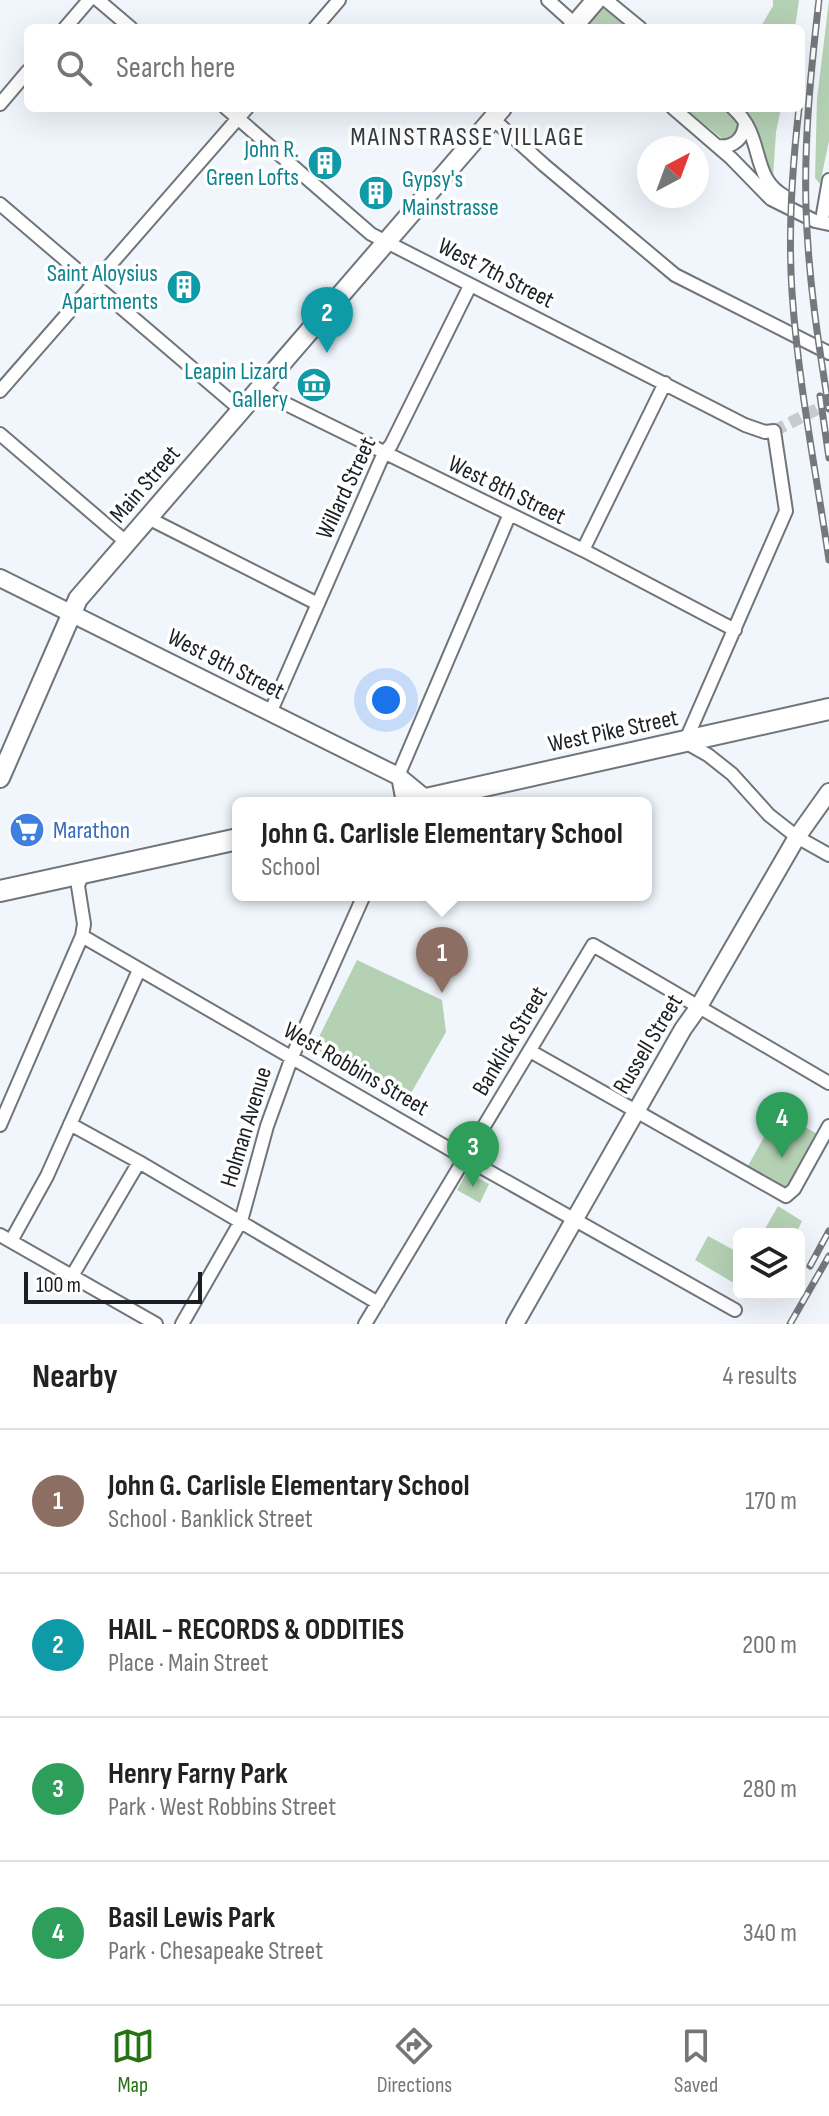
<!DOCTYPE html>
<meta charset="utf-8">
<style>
:root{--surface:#fff;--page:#f2f2f2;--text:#222;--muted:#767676;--line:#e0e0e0;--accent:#277215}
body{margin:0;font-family:"Sofia Sans Condensed",sans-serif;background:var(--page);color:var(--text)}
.controls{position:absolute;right:24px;bottom:24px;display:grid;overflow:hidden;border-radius:12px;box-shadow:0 8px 32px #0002}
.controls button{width:72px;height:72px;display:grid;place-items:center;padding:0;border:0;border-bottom:2px solid var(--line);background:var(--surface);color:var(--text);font:40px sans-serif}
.compass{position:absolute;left:637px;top:136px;width:72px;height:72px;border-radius:50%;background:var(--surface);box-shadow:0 8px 32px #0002;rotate:41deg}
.scale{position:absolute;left:24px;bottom:20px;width:178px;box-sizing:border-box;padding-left:8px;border:4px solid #1c1f21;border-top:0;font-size:22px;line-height:28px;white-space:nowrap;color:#1c1f21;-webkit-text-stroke:6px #fff;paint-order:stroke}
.you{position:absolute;left:386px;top:700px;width:28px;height:28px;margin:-20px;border:6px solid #fff;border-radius:50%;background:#1a73e8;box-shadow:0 0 0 12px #1a73e833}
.badge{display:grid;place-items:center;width:52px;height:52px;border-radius:50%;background:var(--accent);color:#fff;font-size:26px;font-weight:700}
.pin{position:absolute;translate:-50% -66px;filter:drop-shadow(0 2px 4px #0008)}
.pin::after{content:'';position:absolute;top:42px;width:28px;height:24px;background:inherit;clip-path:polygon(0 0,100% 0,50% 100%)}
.popup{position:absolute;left:232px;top:797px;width:420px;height:104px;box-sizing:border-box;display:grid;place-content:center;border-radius:12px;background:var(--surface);filter:drop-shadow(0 2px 6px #0005);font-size:26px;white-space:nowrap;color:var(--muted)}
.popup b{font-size:30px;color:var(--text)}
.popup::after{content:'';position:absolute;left:50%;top:100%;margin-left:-16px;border:16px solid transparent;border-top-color:var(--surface)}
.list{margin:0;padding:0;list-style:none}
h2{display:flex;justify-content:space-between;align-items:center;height:104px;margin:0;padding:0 32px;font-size:34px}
h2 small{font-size:26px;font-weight:400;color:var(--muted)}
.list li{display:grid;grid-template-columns:52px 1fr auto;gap:24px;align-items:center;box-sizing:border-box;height:144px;padding:0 32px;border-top:2px solid var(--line)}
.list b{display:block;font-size:30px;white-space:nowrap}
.list p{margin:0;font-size:26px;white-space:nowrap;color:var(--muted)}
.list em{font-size:26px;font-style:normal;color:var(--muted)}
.icon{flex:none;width:44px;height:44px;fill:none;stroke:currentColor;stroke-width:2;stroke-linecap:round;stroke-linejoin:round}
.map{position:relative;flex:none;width:829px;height:1324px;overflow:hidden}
.search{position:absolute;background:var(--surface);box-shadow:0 8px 32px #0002;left:24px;right:24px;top:24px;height:88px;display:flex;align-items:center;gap:20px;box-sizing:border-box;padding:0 28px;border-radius:12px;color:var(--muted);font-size:30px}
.sheet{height:680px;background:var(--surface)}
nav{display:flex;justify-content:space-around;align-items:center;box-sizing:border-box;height:112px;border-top:2px solid var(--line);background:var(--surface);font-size:22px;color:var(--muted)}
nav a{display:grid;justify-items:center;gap:4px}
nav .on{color:var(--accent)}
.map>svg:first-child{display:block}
.green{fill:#b5d1b4}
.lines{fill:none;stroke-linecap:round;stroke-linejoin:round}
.minor-tunnel{stroke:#c6cbd0;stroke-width:12;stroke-dasharray:12 6;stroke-linecap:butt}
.minor-casing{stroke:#70757a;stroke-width:16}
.tertiary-casing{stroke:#70757a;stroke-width:20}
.secondary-casing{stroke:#70757a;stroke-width:22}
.primary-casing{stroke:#70757a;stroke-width:24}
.minor{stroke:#fff;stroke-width:12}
.tertiary{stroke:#fff;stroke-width:16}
.secondary{stroke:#fff;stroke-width:18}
.primary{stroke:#fff;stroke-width:20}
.rail-casing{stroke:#75797d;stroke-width:7}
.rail{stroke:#fff;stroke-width:4;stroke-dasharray:12;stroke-linecap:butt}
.labels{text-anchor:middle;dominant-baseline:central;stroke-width:7;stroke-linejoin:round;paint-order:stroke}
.culture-label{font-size:24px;fill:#0d838f;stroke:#fff;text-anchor:end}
.street-label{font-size:24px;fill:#1c1f21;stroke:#fff}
.shop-label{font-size:24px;fill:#366cbe;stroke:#fff;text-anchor:start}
.neighbourhood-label{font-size:26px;letter-spacing:2px;fill:#34393e;stroke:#fff}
</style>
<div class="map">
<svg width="829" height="1324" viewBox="0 0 829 1324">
<rect width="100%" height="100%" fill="#f0f6fc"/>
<!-- green -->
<path class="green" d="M 773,0 L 799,0 L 795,28 L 760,28 L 773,6 Z
M 829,0 L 829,141 L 820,184 L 815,178 L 817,99 Z
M 605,7 L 631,28 L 589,28 L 588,24 Z
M 684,108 L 725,108 L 738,121 L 738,131 L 730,139 L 724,140 Z
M 742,108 L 781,108 L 776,132 L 773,178 L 765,172 L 754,124 Z
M 357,960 L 442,1000 L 446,1032 L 410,1095 L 400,1097 L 318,1053 L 315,1045 Z
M 778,1112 L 823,1137 L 786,1196 L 744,1173 Z
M 467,1172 L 489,1184 L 480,1203 L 457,1190 Z
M 778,1206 L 802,1221 L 796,1234 L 762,1234 Z
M 708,1236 L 739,1253 L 739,1286 L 695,1260 Z"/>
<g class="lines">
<!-- minor-tunnel -->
<path class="minor-tunnel" d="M 774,431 L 829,403"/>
<defs>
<path id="minor" d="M 98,0 L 131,28
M 548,0 L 578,27
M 606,0 L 640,28
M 65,28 L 89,0
M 315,28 L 339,0
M 0,104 L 28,71
M 226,108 L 371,234 L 745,425 L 765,432 L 774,431 L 786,511 L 685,742 L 708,755 L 732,774 L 769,815 L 797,837 L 829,855
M 673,108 L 731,158 L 771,199 L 815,221 L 829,224
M 733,108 C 766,137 749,178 786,197
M 493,119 L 544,165 L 675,275 L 829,353
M 718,146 C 733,148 744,139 745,123
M 0,204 L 241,410
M 822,220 L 829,180
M 261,387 L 278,400 L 583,550 L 735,630
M 0,391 L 247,108
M 0,434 L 126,542
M 148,518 L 318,604
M 583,550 L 665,383
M 270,713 L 384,453 L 391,445 L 470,286
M 403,803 L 398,776 L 509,516
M 82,936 L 465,1158 L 735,1310
M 530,1051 L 786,1196 L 794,1189 L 829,1126
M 70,1124 L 139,1162 L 378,1303
M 0,1125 L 82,936 L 84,924 L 78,886 L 83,872
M 0,1235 L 156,1324
M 11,1241 L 47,1176 L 139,970
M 72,1276 L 139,1162
M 182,1324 L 241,1221 L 267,1126 L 292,1057 L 364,895
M 365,1324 L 593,945 L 829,1083"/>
<path id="tertiary" d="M 0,578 L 398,776 L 426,799
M 515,1324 L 683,1029 L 698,1008 L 797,837 L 829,792"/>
<path id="secondary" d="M 572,28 L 596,0
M 0,778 L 78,599 L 502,108"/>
<path id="primary" d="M 408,803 L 829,709
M 0,891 L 238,839"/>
</defs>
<!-- minor casing -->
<use href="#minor" class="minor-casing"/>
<!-- tertiary casing -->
<use href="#tertiary" class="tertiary-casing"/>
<!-- secondary casing -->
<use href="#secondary" class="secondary-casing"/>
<!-- primary casing -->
<use href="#primary" class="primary-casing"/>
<!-- minor -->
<use href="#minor" class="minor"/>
<!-- tertiary -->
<use href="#tertiary" class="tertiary"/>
<!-- secondary -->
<use href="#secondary" class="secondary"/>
<!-- primary -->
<use href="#primary" class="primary"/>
<defs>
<path id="rail" d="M 819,0 C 811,69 804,138 806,208 C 808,275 818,342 829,409
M 799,108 C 792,169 788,231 792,292 C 798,382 816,472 829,560
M 820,396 L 829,458
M 810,1266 L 829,1231
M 790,1324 L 829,1256"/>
</defs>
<!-- rail casing -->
<use href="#rail" class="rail-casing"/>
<!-- rail -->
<use href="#rail" class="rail"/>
</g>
<!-- icons -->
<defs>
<symbol id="building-disc" viewBox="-11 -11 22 22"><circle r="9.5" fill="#0f9aa8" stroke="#fff"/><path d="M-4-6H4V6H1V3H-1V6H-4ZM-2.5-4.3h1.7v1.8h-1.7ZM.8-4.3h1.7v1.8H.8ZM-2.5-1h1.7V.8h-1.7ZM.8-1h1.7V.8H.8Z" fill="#fff"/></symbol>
<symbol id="museum-disc" viewBox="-11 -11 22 22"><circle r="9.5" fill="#0f9aa8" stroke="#fff"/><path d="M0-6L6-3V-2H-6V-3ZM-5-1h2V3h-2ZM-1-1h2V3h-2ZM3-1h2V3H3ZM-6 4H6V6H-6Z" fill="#fff"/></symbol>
<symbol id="supermarket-disc" viewBox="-11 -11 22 22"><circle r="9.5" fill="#3f7fe0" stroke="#fff"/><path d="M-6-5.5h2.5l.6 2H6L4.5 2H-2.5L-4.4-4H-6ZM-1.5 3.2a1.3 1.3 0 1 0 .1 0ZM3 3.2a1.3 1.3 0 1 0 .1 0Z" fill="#fff"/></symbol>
</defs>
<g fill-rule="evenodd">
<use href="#building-disc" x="305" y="143" width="40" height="40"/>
<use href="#building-disc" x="356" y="173" width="40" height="40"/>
<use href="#building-disc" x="164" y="267" width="40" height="40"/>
<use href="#museum-disc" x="294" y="365" width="40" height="40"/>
<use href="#supermarket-disc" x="7" y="810" width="40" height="40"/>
</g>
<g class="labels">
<!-- culture labels -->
<g class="culture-label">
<text x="299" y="149">John R.<tspan x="299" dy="28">Green Lofts</tspan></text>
<text x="402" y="179" text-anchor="start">Gypsy's<tspan x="402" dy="28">Mainstrasse</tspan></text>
<text x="158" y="273">Saint Aloysius<tspan x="158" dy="28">Apartments</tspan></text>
<text x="288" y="371">Leapin Lizard<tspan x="288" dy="28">Gallery</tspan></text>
</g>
<!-- street labels -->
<g class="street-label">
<text transform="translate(496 273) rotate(27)">West 7th Street</text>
<text transform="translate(145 484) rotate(-49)">Main Street</text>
<text transform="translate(346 488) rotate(-65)">Willard Street</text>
<text transform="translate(507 490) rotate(26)">West 8th Street</text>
<text transform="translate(226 664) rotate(27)">West 9th Street</text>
<text transform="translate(613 731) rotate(-12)">West Pike Street</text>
<text transform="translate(510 1041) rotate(-59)">Banklick Street</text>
<text transform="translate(648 1044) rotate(-59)">Russell Street</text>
<text transform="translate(356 1069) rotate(30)">West Robbins Street</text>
<text transform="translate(246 1127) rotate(-73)">Holman Avenue</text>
</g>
<!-- shop labels -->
<g class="shop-label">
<text x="53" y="830">Marathon</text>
</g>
<!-- neighbourhood labels -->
<g class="neighbourhood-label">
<text x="468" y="137">MAINSTRASSE VILLAGE</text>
</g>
</g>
</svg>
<div class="controls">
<button><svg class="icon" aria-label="layers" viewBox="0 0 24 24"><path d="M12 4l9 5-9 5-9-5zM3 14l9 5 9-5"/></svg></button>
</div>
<svg class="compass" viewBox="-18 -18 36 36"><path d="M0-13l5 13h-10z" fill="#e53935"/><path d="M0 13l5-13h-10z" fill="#767676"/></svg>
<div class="scale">100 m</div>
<div class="you"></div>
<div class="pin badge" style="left:442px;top:993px;background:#8d6e63">1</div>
<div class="popup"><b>John G. Carlisle Elementary School</b>School</div>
<div class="pin badge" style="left:327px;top:353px;background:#0f9aa8">2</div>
<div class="pin badge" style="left:473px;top:1187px;background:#2e9e5b">3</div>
<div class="pin badge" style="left:782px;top:1158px;background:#2e9e5b">4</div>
<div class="search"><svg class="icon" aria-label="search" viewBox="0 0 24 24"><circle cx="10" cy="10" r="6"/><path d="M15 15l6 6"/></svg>Search here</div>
</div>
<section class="sheet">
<h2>Nearby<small>4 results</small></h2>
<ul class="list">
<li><span class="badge" style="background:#8d6e63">1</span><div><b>John G. Carlisle Elementary School</b><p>School · Banklick Street</p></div><em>170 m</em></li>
<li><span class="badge" style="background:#0f9aa8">2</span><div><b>HAIL - RECORDS &amp; ODDITIES</b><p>Place · Main Street</p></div><em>200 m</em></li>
<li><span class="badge" style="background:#2e9e5b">3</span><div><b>Henry Farny Park</b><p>Park · West Robbins Street</p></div><em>280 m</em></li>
<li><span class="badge" style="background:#2e9e5b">4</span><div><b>Basil Lewis Park</b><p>Park · Chesapeake Street</p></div><em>340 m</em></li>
</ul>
</section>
<nav>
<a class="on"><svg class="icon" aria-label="map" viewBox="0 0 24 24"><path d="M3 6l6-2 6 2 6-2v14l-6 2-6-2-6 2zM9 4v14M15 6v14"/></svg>Map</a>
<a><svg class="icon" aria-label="directions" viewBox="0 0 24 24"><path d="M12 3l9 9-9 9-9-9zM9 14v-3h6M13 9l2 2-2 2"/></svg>Directions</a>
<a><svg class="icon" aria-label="saved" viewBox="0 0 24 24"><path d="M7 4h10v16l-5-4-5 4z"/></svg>Saved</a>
</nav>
